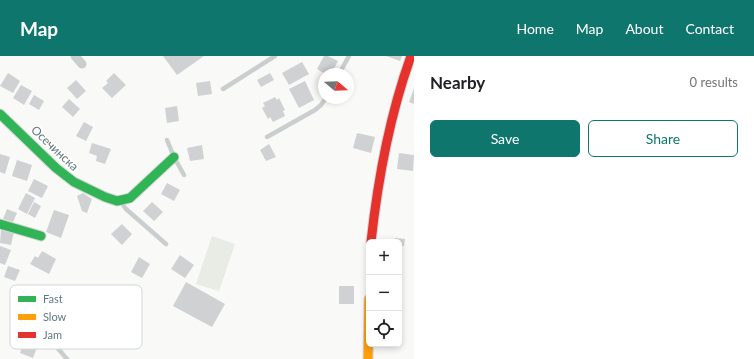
<!DOCTYPE html>
<meta charset="utf-8">
<style>
:root{--surface:#fff;--page:#f6f6f6;--text:#202124;--muted:#757577;--line:#e0e0e0;--accent:#0f766e}
body{margin:0;font-family:Lato,sans-serif;background:var(--page);color:var(--text)}
.controls{position:absolute;right:12px;bottom:12px;display:grid;overflow:hidden;border-radius:6px;box-shadow:0 2px 6px #0003}
.controls button{width:36px;height:36px;display:grid;place-items:center;padding:0;border:0;border-bottom:1px solid var(--line);background:var(--surface);color:var(--text);font:20px sans-serif}
.compass{position:absolute;left:318px;top:12px;width:36px;height:36px;border-radius:50%;background:var(--surface);box-shadow:0 2px 6px #0003;rotate:109deg}
.list{margin:0;padding:0;list-style:none}
h2{display:flex;justify-content:space-between;align-items:center;height:52px;margin:0;padding:0 16px;font-size:17px}
h2 small{font-size:13px;font-weight:400;color:var(--muted)}
.actions{display:flex;gap:8px;padding:12px 16px}
.actions a{flex:1;padding:9px 0;border:1px solid var(--accent);border-radius:6px;text-align:center;font-size:14px;color:var(--accent)}
.actions .main{background:var(--accent);color:#fff}
.icon{flex:none;width:22px;height:22px;fill:none;stroke:currentColor;stroke-width:2;stroke-linecap:round;stroke-linejoin:round}
.map{position:relative;flex:none;width:414px;height:303px;overflow:hidden}
header{display:flex;align-items:center;gap:24px;box-sizing:border-box;height:56px;padding:0 20px;background:var(--accent);color:#fff}
header strong{font-size:19px}
nav{display:flex;gap:22px;margin-inline-start:auto;font-size:14px}
main{display:flex}
aside{flex:1;background:var(--surface)}
.map>svg:first-child{display:block}
.green{fill:#e9ebe5}
.building{fill:#cfd1d2}
.lines{fill:none;stroke-linecap:round;stroke-linejoin:round}
.fast-casing{stroke:#d5d7d7;stroke-width:11}
.slow-casing{stroke:#d5d7d7;stroke-width:11}
.jam-casing{stroke:#d5d7d7;stroke-width:11}
.lane{stroke:#cbcece;stroke-width:4.5}
.street{stroke:#cbcece;stroke-width:9}
.fast{stroke:#30b455;stroke-width:9}
.slow{stroke:#ff9f0a;stroke-width:9}
.jam{stroke:#e5322d;stroke-width:9}
.labels{text-anchor:middle;dominant-baseline:central;stroke-width:4;stroke-linejoin:round;paint-order:stroke}
.street-label{font-size:12px;fill:#5e797f;stroke:#fff}
.key{fill:#fff;stroke:#cfd7d9;stroke-width:1}
.key-label{font-size:11px;fill:#5e797f}
</style>
<header>
<strong>Map</strong>
<nav><a>Home</a><a>Map</a><a>About</a><a>Contact</a></nav>
</header>
<main>
<div class="map">
<svg width="414" height="303" viewBox="0 0 414 303">
<rect width="100%" height="100%" fill="#f9f9f8"/>
<!-- green -->
<path class="green" d="M 212,180 L 235,188 L 219,235 L 196,228 Z"/>
<!-- building -->
<path class="building" d="M 163,0 L 204,0 L 177,19 Z
M 324,0 L 328,0 L 338,5 L 331,18 L 325,18 L 317,13 Z
M 386,0 L 402,0 L 400,5 Z
M 302,6 L 309,18 L 289,29 L 282,17 Z
M 8,17 L 20,25 L 13,37 L 0,30 Z
M 114,17 L 126,29 L 112,42 L 102,32 L 108,27 L 106,25 Z
M 270,17 L 274,24 L 261,31 L 257,24 Z
M 76,24 L 86,35 L 77,43 L 67,32 Z
M 210,25 L 212,38 L 198,40 L 196,27 Z
M 305,25 L 314,44 L 299,52 L 289,33 Z
M 21,29 L 32,35 L 24,49 L 13,42 Z
M 414,32 L 414,48 L 409,46 Z
M 34,39 L 44,45 L 39,54 L 29,48 Z
M 275,41 L 277,44 L 279,42 L 285,54 L 283,55 L 285,60 L 273,66 L 270,61 L 268,63 L 262,52 L 265,50 L 263,47 Z
M 69,43 L 80,53 L 73,61 L 62,51 Z
M 177,50 L 179,65 L 167,67 L 165,52 Z
M 84,66 L 93,71 L 86,85 L 76,80 Z
M 357,77 L 375,81 L 371,97 L 353,92 Z
M 92,87 L 111,93 L 105,108 L 96,105 L 97,100 L 89,97 Z
M 269,88 L 276,101 L 266,105 L 260,94 Z
M 202,89 L 204,103 L 190,105 L 187,92 Z
M 399,97 L 414,99 L 413,115 L 397,113 Z
M 0,98 L 10,101 L 5,118 L 0,116 Z
M 17,104 L 32,109 L 27,125 L 12,120 Z
M 34,123 L 48,130 L 42,142 L 28,135 Z
M 167,127 L 180,134 L 174,145 L 161,138 Z
M 26,137 L 35,142 L 27,158 L 18,153 Z
M 83,137 L 92,143 L 87,157 L 82,155 L 77,140 Z
M 34,146 L 41,150 L 35,162 L 28,158 Z
M 152,146 L 163,156 L 154,165 L 143,155 Z
M 7,153 L 17,157 L 13,166 L 3,163 Z
M 54,154 L 69,159 L 61,182 L 46,176 Z
M 122,168 L 132,178 L 122,189 L 111,178 Z
M 1,173 L 14,176 L 11,189 L 0,187 Z
M 395,182 L 405,183 L 404,190 L 399,190 L 399,186 L 394,186 Z
M 0,190 L 11,194 L 5,209 L 0,207 Z
M 42,195 L 56,203 L 49,218 L 30,208 L 35,200 L 38,202 Z
M 180,199 L 194,209 L 185,222 L 171,213 Z
M 139,201 L 150,208 L 142,222 L 131,216 Z
M 8,210 L 20,214 L 15,225 L 4,221 Z
M 186,226 L 225,248 L 212,271 L 173,250 Z
M 339,230 L 354,230 L 354,248 L 339,248 Z
M 26,281 L 39,286 L 33,302 L 20,297 Z"/>
<g class="lines">
<defs>
<path id="fast" d="M 0,58 L 56,112 L 74,126 L 105,141 L 117,145 L 130,142 L 174,101
M 0,168 L 41,180"/>
<path id="slow" d="M 368,303 L 369,243"/>
<path id="jam" d="M 371,186 C 378,122 389,61 411,0"/>
</defs>
<!-- fast casing -->
<use href="#fast" class="fast-casing"/>
<!-- slow casing -->
<use href="#slow" class="slow-casing"/>
<!-- jam casing -->
<use href="#jam" class="jam-casing"/>
<!-- lane -->
<path class="lane" d="M 339,18 L 349,0
M 223,33 L 275,0
M 267,81 L 315,54 L 321,49 L 326,42
M 167,84 L 174,101 L 184,119
M 121,146 L 126,153 L 166,188
M 41,273 L 67,303"/>
<!-- street -->
<path class="street" d="M 75,0 L 82,8"/>
<!-- fast -->
<use href="#fast" class="fast"/>
<!-- slow -->
<use href="#slow" class="slow"/>
<!-- jam -->
<use href="#jam" class="jam"/>
</g>
<g class="labels">
<!-- street labels -->
<g class="street-label">
<text transform="translate(55 92) rotate(43)">Осечинска</text>
</g>
</g>
<!-- legend -->
<rect x="10" y="229" width="132" height="64" rx="6" class="key"/>
<rect x="18" y="240" width="18" height="6" fill="#30b455"/>
<rect x="18" y="258" width="18" height="6" fill="#ff9f0a"/>
<rect x="18" y="276" width="18" height="6" fill="#e5322d"/>
<g class="key-label">
<text x="43" y="247">Fast</text>
<text x="43" y="265">Slow</text>
<text x="43" y="283">Jam</text>
</g>
</svg>
<div class="controls">
<button>+</button>
<button>−</button>
<button><svg class="icon" aria-label="locate" viewBox="0 0 24 24"><circle cx="12" cy="12" r="6"/><path d="M12 2v4M12 18v4M2 12h4M18 12h4"/></svg></button>
</div>
<svg class="compass" viewBox="-18 -18 36 36"><path d="M0-13l5 13h-10z" fill="#e53935"/><path d="M0 13l5-13h-10z" fill="#757577"/></svg>
</div>
<aside>
<h2>Nearby<small>0 results</small></h2>
<ul class="list">
</ul>
<div class="actions"><a class="main">Save</a><a>Share</a></div>
</aside>
</main>
